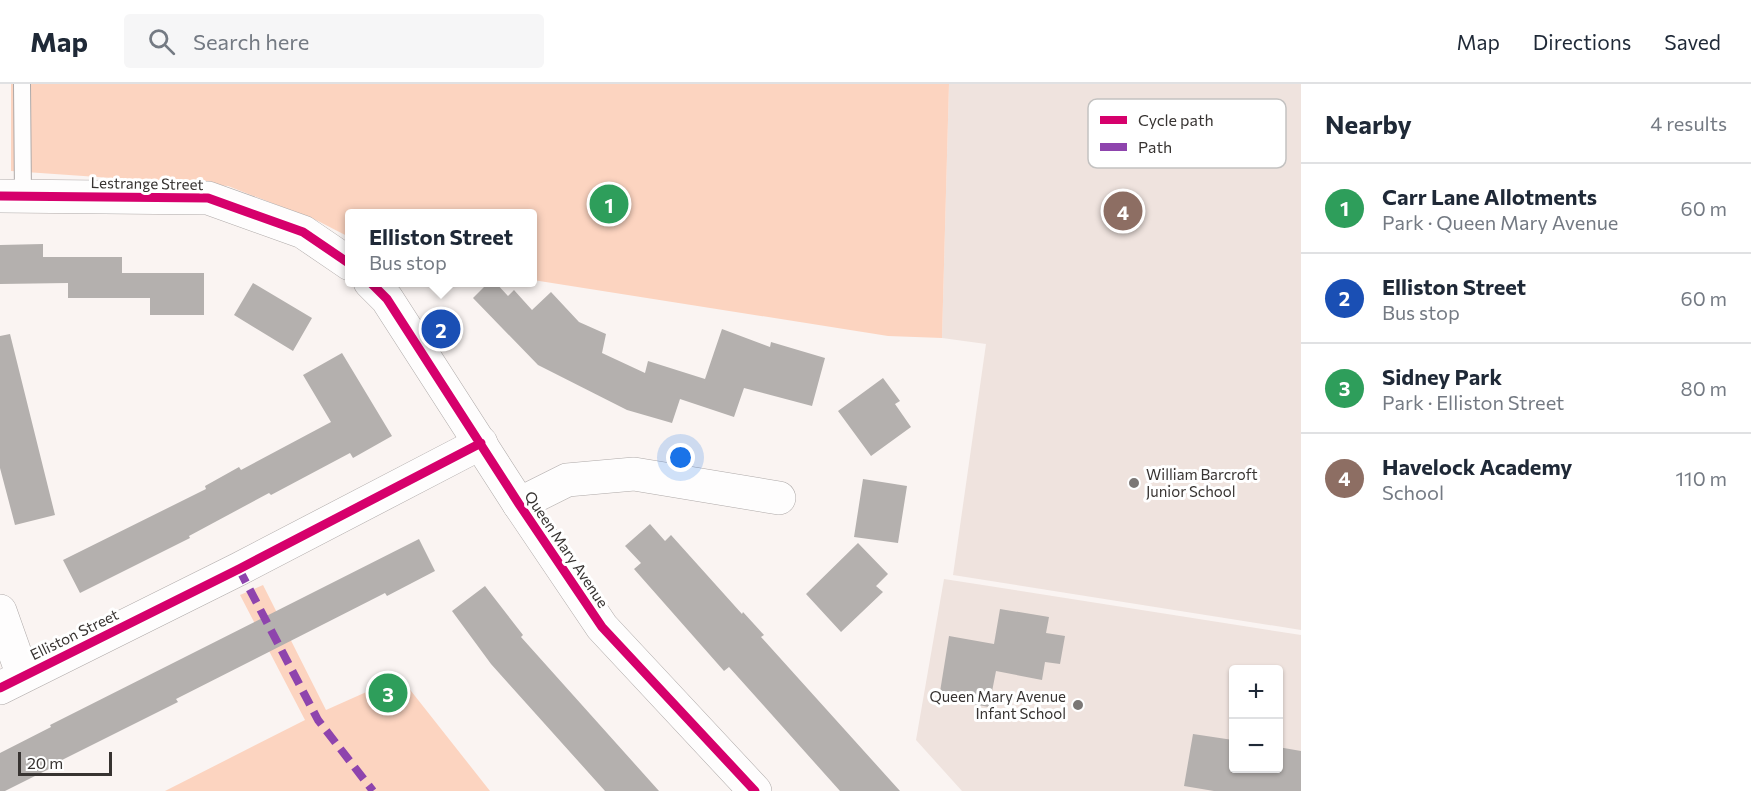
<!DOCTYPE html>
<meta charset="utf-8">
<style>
:root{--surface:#fff;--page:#f6f6f7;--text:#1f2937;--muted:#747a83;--line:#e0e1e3;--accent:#7b7775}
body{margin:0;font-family:Commissioner,sans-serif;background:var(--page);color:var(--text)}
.controls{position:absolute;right:18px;bottom:18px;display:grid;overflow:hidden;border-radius:6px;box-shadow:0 2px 4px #0004}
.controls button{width:54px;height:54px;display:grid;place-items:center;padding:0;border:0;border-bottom:2px solid var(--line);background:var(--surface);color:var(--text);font:30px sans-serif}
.scale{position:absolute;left:18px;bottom:15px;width:94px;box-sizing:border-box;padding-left:6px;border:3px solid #373331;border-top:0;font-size:16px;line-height:21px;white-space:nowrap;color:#373331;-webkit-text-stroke:4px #fff;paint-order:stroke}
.you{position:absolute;left:681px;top:374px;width:21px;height:21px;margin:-15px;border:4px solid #fff;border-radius:50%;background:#1a73e8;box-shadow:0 0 0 9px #1a73e833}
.badge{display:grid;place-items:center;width:39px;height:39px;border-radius:50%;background:var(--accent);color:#fff;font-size:20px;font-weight:700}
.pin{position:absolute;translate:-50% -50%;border:3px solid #fff;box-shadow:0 2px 6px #0006}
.popup{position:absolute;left:345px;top:125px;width:192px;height:78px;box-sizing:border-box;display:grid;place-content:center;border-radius:6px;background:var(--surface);filter:drop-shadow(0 2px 4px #0005);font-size:20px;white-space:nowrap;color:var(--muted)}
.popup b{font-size:22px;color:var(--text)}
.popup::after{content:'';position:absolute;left:50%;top:100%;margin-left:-12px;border:12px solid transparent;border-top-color:var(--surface)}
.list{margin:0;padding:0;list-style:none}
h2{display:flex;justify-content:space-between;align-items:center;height:78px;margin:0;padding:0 24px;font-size:26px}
h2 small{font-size:20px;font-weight:400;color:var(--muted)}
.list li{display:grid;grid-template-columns:39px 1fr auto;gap:18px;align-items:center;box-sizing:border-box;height:90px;padding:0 24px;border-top:2px solid var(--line)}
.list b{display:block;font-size:22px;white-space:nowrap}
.list p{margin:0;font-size:20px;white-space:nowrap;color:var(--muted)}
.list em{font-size:20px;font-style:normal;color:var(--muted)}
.icon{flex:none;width:33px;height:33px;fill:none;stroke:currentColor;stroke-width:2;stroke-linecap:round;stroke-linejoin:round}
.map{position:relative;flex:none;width:1301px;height:707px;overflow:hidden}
header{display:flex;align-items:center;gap:36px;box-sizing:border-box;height:84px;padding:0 30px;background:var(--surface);border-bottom:2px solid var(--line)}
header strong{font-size:28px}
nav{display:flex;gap:33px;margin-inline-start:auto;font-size:21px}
.search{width:420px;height:54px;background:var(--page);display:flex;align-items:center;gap:15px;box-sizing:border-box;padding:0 21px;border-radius:6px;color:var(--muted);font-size:22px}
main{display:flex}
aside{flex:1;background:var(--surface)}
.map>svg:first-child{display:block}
.built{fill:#efe3de;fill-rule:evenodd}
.green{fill:#fcd4c0}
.building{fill:#b4b0ae}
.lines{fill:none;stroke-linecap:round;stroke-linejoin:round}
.service-casing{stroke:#aea9a8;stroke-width:18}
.minor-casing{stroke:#aea9a8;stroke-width:34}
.tertiary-casing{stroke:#aea9a8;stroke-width:34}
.service{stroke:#fefdfd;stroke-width:16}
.minor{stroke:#fefdfd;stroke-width:33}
.tertiary{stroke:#fefdfd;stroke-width:33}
.quiet{stroke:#8e44ad;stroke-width:8;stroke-dasharray:15 8;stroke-linecap:butt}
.cycleway-casing{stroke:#fff;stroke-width:13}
.cycleway{stroke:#d6006c;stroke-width:9}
.poi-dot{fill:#7b7775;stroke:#fff;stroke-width:2}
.labels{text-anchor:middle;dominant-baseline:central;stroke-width:6;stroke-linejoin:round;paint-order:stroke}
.street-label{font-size:15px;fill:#373331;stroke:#fff}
.poi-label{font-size:15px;fill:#373331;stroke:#fff;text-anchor:start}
.key{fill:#fff;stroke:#c3c2c1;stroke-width:1.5}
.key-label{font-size:16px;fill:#373331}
</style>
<header>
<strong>Map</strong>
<div class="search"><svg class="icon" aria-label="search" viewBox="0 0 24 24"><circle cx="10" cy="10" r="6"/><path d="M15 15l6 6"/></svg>Search here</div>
<nav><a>Map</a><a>Directions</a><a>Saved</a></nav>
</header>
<main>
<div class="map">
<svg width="1301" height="707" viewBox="0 0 1301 707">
<rect width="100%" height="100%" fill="#faf4f2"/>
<!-- built -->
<path class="built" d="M 949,0 L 1301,0 L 1301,546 L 953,491 L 986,260 L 942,254 Z
M 944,495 L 1301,551 L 1301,707 L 962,707 L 916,656 ZM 1234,586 L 1278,586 L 1278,684 L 1234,684 Z"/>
<!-- green -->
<path class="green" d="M 11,0 L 949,0 L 942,254 L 888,252 L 533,196 L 532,130 L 350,130 L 349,153 L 318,137 L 228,102 L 11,87 Z
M 263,501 L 326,626 L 400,593 L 490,707 L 165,707 L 305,636 L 240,511 Z"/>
<!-- building -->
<path class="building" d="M 43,160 L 43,173 L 122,173 L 122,189 L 204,189 L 204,231 L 150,231 L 150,214 L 68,214 L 68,199 L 0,200 L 0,161 Z
M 489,198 L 495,198 L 508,212 L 514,206 L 532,226 L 551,208 L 579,238 L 606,250 L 602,269 L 645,289 L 648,277 L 705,295 L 722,245 L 770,263 L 771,258 L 825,274 L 812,322 L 744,304 L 734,333 L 680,315 L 672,339 L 627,326 L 538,281 L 473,214 Z
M 253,199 L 312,234 L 293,267 L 234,231 Z
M 10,250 L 55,431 L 15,441 L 0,384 L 0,252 Z
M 342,269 L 392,352 L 353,374 L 350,369 L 271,411 L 269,409 L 189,452 L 190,454 L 80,509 L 63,476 L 206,405 L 205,402 L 239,383 L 241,386 L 331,338 L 303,291 Z
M 883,294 L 900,317 L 895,320 L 911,343 L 871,372 L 838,327 Z
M 863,395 L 907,402 L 898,459 L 854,453 Z
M 650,440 L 665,457 L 671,451 L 742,530 L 743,528 L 764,551 L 761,553 L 900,707 L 840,707 L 729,583 L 724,587 L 634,485 L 641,479 L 625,462 Z
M 419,455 L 435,487 L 387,512 L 385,509 L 176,615 L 178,618 L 54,680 L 55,682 L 5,707 L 0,707 L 0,669 L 51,643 L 50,641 Z
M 858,459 L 888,490 L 876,502 L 883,508 L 841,548 L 806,510 Z
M 485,502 L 523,551 L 521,553 L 659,707 L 605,707 L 491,580 L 452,527 Z
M 1000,525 L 1049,533 L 1046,549 L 1065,552 L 1060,580 L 1045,578 L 1042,596 L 996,587 L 989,623 L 939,614 L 949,552 L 994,560 Z
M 1193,650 L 1233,656 L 1233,684 L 1278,684 L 1278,663 L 1301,667 L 1301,707 L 1214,707 L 1184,702 Z"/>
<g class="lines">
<defs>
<path id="service" d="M 22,0 L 23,112"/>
<path id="minor" d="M 519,420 L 567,396 L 634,390 L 779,414
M 0,527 L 23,592
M 0,604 L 239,485 L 481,359"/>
<path id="tertiary" d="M 0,112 L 208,114 L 303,148 L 350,180
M 370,198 L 387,215 L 519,420 L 602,543 L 755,707"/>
</defs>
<!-- service casing -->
<use href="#service" class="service-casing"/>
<!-- minor casing -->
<use href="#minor" class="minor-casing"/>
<!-- tertiary casing -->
<use href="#tertiary" class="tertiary-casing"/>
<!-- service -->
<use href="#service" class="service"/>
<!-- minor -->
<use href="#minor" class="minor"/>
<!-- tertiary -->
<use href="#tertiary" class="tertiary"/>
<!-- quiet -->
<path class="quiet" d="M 239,485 L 318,636 L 373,707"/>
<defs>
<path id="cycleway" d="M 0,112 L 208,114 L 303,148 L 350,180
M 370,198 L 387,215 L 519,420 L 602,543 L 755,707
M 0,604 L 239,485 L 481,359"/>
</defs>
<!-- cycleway casing -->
<use href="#cycleway" class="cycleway-casing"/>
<!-- cycleway -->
<use href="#cycleway" class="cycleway"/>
</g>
<!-- markers -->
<g class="poi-dot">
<circle cx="1134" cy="399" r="6"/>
<circle cx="1078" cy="621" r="6"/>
</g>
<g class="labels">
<!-- street labels -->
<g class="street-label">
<text transform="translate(147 99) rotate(1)">Lestrange Street</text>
<text transform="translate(567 465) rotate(56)">Queen Mary Avenue</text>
<text transform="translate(74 550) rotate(-26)">Elliston Street</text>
</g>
<!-- poi labels -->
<g class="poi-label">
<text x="1146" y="390">William Barcroft<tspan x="1146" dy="17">Junior School</tspan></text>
<text x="1066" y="612" text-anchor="end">Queen Mary Avenue<tspan x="1066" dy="17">Infant School</tspan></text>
</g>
</g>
<!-- legend -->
<rect x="1088" y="15" width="198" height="69" rx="9" class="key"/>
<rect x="1100" y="32" width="27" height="8" fill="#d6006c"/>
<rect x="1100" y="59" width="27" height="8" fill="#8e44ad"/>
<g class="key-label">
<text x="1138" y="42">Cycle path</text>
<text x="1138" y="69">Path</text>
</g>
</svg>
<div class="controls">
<button>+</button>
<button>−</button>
</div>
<div class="scale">20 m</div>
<div class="you"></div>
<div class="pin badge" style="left:609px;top:120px;background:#2e9e5b">1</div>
<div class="pin badge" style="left:441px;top:245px;background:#1a4fb4">2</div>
<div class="popup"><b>Elliston Street</b>Bus stop</div>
<div class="pin badge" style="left:388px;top:609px;background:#2e9e5b">3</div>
<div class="pin badge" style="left:1123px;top:127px;background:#8d6e63">4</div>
</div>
<aside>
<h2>Nearby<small>4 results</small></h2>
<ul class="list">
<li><span class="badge" style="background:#2e9e5b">1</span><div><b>Carr Lane Allotments</b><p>Park · Queen Mary Avenue</p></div><em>60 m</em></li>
<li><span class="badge" style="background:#1a4fb4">2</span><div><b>Elliston Street</b><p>Bus stop</p></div><em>60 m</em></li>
<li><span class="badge" style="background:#2e9e5b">3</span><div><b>Sidney Park</b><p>Park · Elliston Street</p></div><em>80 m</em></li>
<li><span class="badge" style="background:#8d6e63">4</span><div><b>Havelock Academy</b><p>School</p></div><em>110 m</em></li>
</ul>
</aside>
</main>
